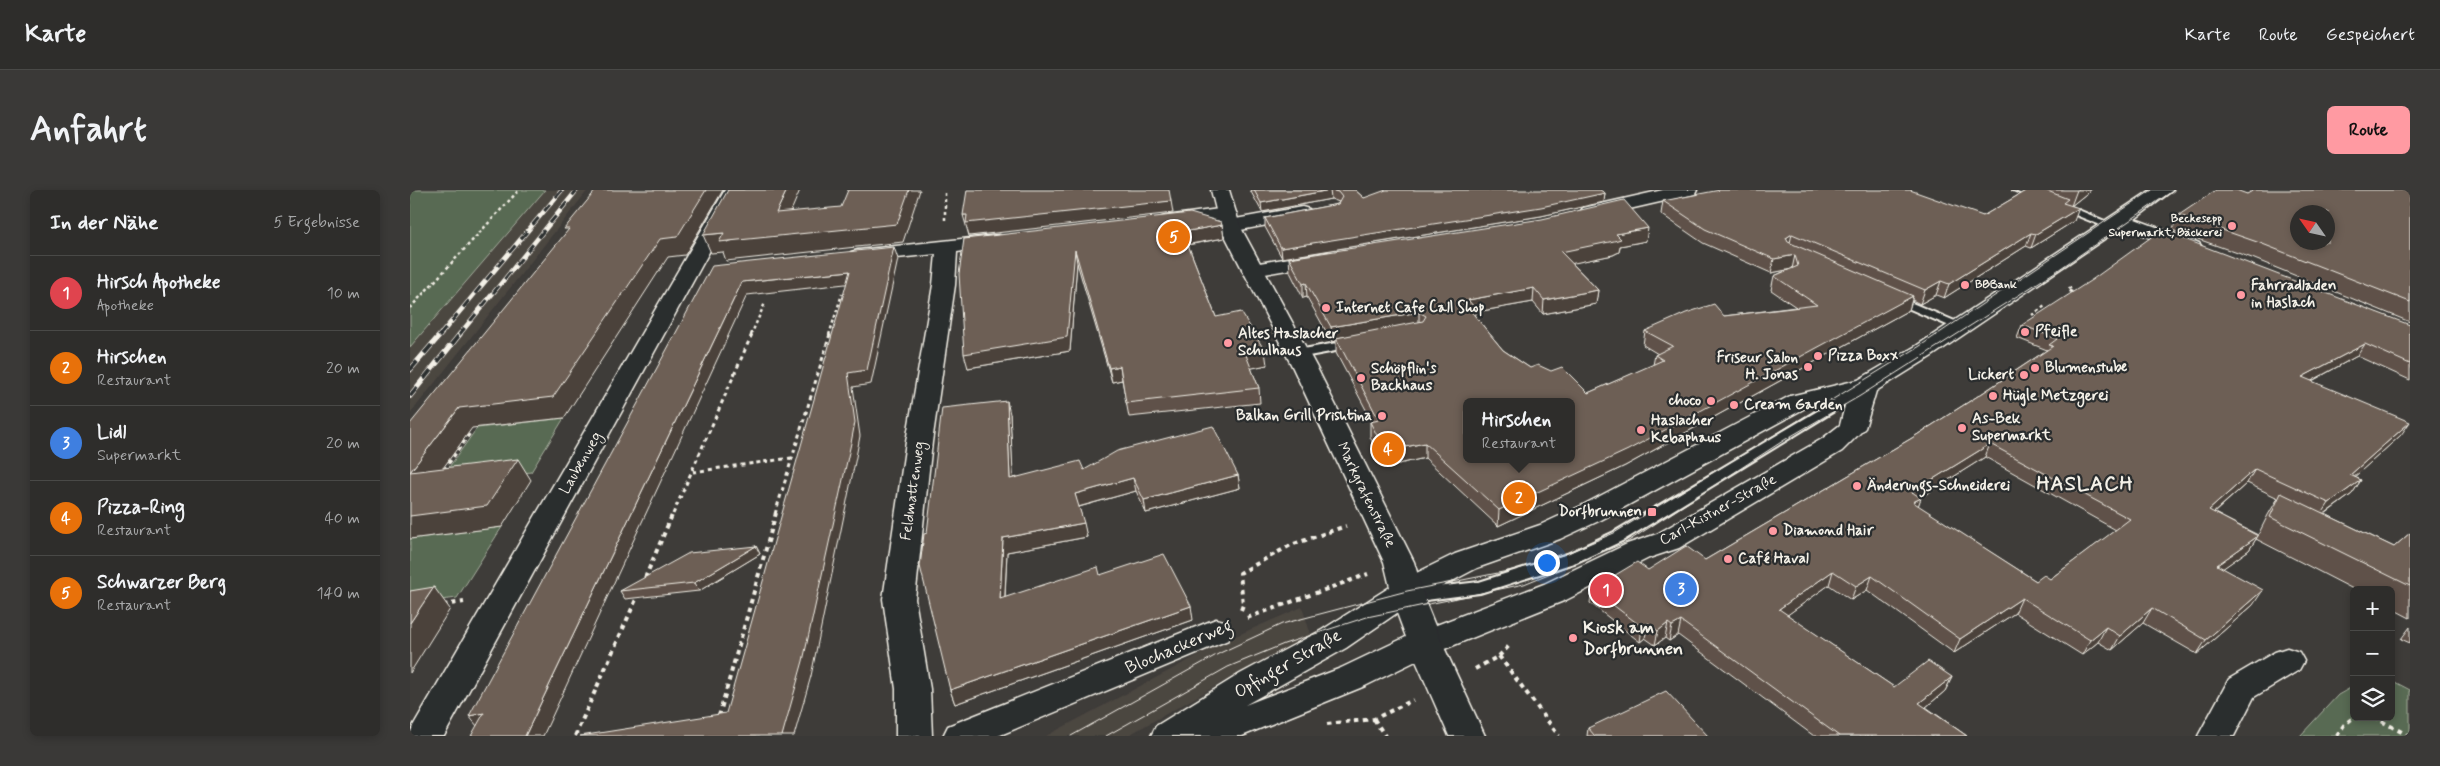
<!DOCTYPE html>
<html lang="de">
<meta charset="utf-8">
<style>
:root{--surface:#2e2d2b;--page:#3a3937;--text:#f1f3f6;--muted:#a7a8a9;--line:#494947;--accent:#ff9aa2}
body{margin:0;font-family:Mynerve,sans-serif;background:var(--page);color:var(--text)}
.controls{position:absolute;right:15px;bottom:15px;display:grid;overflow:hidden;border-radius:8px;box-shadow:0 2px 8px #0003}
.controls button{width:45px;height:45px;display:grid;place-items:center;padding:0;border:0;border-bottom:1px solid var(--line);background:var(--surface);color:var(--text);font:25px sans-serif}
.compass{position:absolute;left:1880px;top:15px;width:45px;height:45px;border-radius:50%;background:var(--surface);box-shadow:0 2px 8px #0003;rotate:304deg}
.you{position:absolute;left:1136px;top:372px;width:18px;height:18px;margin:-12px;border:4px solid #fff;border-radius:50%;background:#1a73e8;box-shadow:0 0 0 8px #1a73e833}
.badge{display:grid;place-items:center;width:32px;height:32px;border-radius:50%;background:var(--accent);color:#fff;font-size:16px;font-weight:700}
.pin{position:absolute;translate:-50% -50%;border:2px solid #fff;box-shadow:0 1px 5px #0006}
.popup{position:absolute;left:1053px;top:208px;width:112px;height:65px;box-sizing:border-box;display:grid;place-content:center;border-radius:8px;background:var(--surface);filter:drop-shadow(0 1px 4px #0005);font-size:16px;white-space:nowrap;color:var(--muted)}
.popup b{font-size:19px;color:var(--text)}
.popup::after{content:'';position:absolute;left:50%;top:100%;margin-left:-10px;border:10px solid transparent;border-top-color:var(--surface)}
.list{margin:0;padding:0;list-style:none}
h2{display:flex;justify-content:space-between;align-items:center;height:65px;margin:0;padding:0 20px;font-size:21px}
h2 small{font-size:16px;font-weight:400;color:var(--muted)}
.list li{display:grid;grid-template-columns:32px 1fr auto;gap:15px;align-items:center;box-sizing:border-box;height:75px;padding:0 20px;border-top:1px solid var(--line)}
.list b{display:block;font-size:19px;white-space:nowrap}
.list p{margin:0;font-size:16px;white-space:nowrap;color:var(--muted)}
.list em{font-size:16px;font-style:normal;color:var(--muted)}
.icon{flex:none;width:28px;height:28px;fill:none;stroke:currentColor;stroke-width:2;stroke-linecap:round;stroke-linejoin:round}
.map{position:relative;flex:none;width:2000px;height:546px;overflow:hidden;border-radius:8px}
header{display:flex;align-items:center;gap:30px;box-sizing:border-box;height:70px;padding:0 25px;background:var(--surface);border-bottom:1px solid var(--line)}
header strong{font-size:24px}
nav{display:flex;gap:28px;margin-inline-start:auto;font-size:18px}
.intro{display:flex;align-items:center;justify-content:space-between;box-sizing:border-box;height:120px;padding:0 30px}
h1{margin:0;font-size:35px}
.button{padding:12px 22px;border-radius:8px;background:var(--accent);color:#111;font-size:18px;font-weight:700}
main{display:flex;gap:30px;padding:0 30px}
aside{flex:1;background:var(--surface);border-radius:8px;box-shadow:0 2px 8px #0003}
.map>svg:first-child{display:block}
.built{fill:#4c4641}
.green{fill:#596a53;stroke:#a6ae9e}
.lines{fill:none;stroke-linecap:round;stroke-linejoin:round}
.lane-casing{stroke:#f4f1e8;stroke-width:4}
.street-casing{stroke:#f4f1e8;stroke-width:3}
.secondary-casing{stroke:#f4f1e8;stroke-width:3}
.path-far2{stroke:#f4f1e8;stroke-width:2.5;stroke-dasharray:3 3;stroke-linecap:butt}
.path-far1{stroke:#f4f1e8;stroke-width:3;stroke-dasharray:4 4;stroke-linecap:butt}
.path{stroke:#f4f1e8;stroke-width:4;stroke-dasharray:4.5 4.5;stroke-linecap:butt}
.lane{fill:#2a2d2e;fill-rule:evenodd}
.street{fill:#2a2d2e;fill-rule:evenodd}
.secondary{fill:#2a2d2e;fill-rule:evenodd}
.tram{stroke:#f4f1e8;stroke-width:1}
.rail-far1-casing{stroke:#f4f1e8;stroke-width:4.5}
.rail-casing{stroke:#f4f1e8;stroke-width:5.5}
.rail-far1{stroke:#2a2d2e;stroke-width:3;stroke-dasharray:9;stroke-linecap:butt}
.rail{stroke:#2a2d2e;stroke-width:4;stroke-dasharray:11;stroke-linecap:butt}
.wall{fill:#5e5148;stroke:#f4f1e8;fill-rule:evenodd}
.shaded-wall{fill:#4c423b;stroke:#f4f1e8}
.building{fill:#6d5e54;stroke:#f4f1e8;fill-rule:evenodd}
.poi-dot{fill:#ff9aa2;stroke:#2a2d2e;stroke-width:2}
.labels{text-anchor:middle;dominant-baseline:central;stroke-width:4.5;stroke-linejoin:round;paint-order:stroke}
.far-poi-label{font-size:12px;font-weight:bold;fill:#f4f1e8;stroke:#2a2d2e;text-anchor:end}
.poi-label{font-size:15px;font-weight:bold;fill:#f4f1e8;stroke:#2a2d2e;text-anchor:start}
.street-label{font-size:15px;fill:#f4f1e8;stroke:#2a2d2e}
.near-poi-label{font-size:18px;font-weight:bold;fill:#f4f1e8;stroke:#2a2d2e;text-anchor:start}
.near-street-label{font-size:18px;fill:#f4f1e8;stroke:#2a2d2e}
.district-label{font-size:20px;font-weight:bold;letter-spacing:1px;fill:#f4f1e8;stroke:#2a2d2e}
</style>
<header>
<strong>Karte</strong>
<nav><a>Karte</a><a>Route</a><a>Gespeichert</a></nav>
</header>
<div class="intro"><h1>Anfahrt</h1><a class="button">Route</a></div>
<main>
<aside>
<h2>In der Nähe<small>5 Ergebnisse</small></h2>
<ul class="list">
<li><span class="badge" style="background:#e0444e">1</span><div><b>Hirsch Apotheke</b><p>Apotheke</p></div><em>10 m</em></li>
<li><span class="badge" style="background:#e8710a">2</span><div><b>Hirschen</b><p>Restaurant</p></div><em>20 m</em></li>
<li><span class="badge" style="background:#3f7fe0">3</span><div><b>Lidl</b><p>Supermarkt</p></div><em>20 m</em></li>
<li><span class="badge" style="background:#e8710a">4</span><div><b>Pizza-Ring</b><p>Restaurant</p></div><em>40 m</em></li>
<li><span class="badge" style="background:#e8710a">5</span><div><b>Schwarzer Berg</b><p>Restaurant</p></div><em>140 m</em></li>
</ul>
</aside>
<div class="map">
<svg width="2000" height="546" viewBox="0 0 2000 546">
<rect width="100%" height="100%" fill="#3e3c39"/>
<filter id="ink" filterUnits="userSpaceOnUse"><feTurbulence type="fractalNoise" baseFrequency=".02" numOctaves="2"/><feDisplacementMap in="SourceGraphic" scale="10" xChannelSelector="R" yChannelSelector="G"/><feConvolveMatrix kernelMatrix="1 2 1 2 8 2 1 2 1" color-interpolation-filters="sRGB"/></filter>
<g filter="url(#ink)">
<!-- built -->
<path class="built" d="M 135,0 L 178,0 L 0,224 L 0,157 Z
M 892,417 L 902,448 L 822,487 L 717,546 L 636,546 L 819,449 Z"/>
<!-- green -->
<path class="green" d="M 0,0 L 135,0 L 0,157 Z
M 154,228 L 121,282 L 27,294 L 67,238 Z
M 92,337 L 47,408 L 0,414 L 0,349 Z
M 1981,490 L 2000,500 L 2000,546 L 1890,546 L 1928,505 L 1944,496 L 1944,527 L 1981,527 Z"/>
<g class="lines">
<defs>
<path id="lane" d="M 1603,0 L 1616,0 L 1636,9 L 1628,11 Z
M 1648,14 L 1654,14 L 1707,36 L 1698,38 L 1648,18 Z
M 1483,105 L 1552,134 L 1554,136 L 1548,139 L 1544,138 L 1479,110 L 1479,106 Z
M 943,150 L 949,154 L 947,157 L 888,168 L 882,164 L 888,160 Z
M 1453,194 L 1459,198 L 1457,201 L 1214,350 L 1167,372 L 1070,403 L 1001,412 L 995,410 L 993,406 L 995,402 L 1001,400 L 1069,392 L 1157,364 L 1204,342 Z"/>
<path id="street" d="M 315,0 L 333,0 L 34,546 L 0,546 L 3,536 Z
M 1253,0 L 1287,0 L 1285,4 L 1180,28 L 1173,26 L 1170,22 L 1173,18 Z
M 1741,0 L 1763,0 L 1725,29 L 1789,53 L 1792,57 L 1789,61 L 1782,63 L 1775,61 L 1712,37 L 1522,166 L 1466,201 L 1455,238 L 1432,261 L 1269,358 L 1239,368 L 1156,410 L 1027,462 L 1015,465 L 1003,462 L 998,453 L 1003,444 L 1134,394 L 1217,354 L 1247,344 L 1412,249 L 1430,235 L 1437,208 L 1397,217 L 1191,330 L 1150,349 L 1067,378 L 1008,409 L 997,412 L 986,409 L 981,401 L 986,393 L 1045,364 L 1130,335 L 1171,316 L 1380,206 L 1448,190 L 1506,156 Z
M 892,17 L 899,19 L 902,23 L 899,27 L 820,42 L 813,40 L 810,36 L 813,32 L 820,30 Z
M 817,18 L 824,20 L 827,24 L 824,28 L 756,38 L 749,36 L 746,32 L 749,28 L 756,26 Z
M 589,45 L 596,47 L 599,51 L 596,55 L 547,62 L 545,95 L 522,252 L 505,409 L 520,499 L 522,546 L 486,546 L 486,499 L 473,409 L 496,252 L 523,95 L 526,64 L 448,72 L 441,70 L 438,66 L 441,62 L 448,60 Z
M 916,62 L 923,64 L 927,68 L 923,72 L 843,86 L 835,85 L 832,80 L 835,75 L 843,74 Z
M 806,429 L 818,432 L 822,441 L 818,450 L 588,546 L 533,546 L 538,536 Z
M 1877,458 L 1889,462 L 1894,471 L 1889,480 L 1844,507 L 1824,546 L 1788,546 L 1819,489 L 1865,462 Z"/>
<path id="secondary" d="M 801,0 L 819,0 L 830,36 L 907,178 L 1004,372 L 1017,416 L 1032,453 L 1075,546 L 1039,546 L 1006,471 L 955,496 L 832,546 L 741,546 L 746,536 L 830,484 L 912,440 L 980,397 L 974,372 L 883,178 L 810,36 ZM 987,423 L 996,447 L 931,478 L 835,515 L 936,458 Z"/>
</defs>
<!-- lane casing -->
<use href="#lane" class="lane-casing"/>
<!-- street casing -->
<use href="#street" class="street-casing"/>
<!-- secondary casing -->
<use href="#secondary" class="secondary-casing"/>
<!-- path-far2 -->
<path class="path-far2" d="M 535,3 L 535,31
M 1661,97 L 1658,100 L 1666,104
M 0,118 L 109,0
M 1622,125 L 1635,116
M 341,145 L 355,113
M 419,145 L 432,104"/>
<!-- path-far1 -->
<path class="path-far1" d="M 34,280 L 61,242
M 283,282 L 381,268
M 263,324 L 342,144
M 365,324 L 420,144"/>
<!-- path -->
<path class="path" d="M 235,388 L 263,323
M 33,415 L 54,412
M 831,420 L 833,415 L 830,383 L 881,355 L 936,336
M 837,428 L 958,384
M 1089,466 L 1149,546
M 1065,479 L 1089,466 L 1099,456 L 1098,454
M 309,526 L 366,323
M 1964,527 L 1999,546
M 964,529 L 975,546
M 917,534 L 964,529 L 1003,510
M 165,546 L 228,405
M 1927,546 L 1934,535 L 1944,527"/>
<!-- lane -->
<use href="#lane" class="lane"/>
<!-- street -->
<use href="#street" class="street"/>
<!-- secondary -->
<use href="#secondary" class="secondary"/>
<!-- tram -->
<path class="tram" d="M 661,546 L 810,463 L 872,434 L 997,401 L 1108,379 L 1153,365 L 1204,343 L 1510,156 L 1742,0
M 696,546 L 818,477 L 874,454 L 957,427 L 1114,394 L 1217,352 L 1376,249 L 1450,206 L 1648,80 L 1764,0"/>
<defs>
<path id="rail-far1" d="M 30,145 L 152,0
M 49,145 L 167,0"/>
<path id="rail" d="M 0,180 L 31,144
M 0,206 L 50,144"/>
</defs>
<!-- rail-far1 casing -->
<use href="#rail-far1" class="rail-far1-casing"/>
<!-- rail casing -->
<use href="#rail" class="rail-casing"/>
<!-- rail-far1 -->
<use href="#rail-far1" class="rail-far1"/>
<!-- rail -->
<use href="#rail" class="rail"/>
</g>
<!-- wall -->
<path class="wall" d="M 840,0 L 945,0 L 954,8 L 1195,3 L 1194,12 L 1131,26 L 872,68 L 855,37 L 855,28 L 928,14 L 929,12 L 921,9 L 852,22 Z
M 1617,0 L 1681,0 L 1661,16 L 1664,31 L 1621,58 L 1616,56 L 1534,108 L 1526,105 L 1510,114 L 1502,110 L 1499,120 L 1215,276 L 1088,336 L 1015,268 L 975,277 L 960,247 L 960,232 L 962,231 L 926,163 L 926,151 L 922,152 L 897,107 L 893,108 L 880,82 L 879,68 L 1236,51 L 1210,56 L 1209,62 L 1203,65 L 1162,73 L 1188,100 L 1186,114 L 1133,124 L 1123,112 L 1066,122 L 1065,126 L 1093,160 L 1120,178 L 1178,203 L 1243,175 L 1245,165 L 1248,164 L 1233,155 L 1235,141 L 1314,126 L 1386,117 L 1361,100 L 1364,86 L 1380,79 L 1361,83 L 1293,53 L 1251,24 L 1253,11 L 1573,26 Z
M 2000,0 L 2000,132 L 1842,68 L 1762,40 L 1769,25 L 1837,4 Z
M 812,35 L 814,48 L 778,55 L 806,127 L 857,175 L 841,178 L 849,198 L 850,213 L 719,227 L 712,190 L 702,192 L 667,73 L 660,161 L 558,178 L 554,49 Z
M 1612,135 L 2000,135 L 2000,190 L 1947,166 L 1902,191 L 1991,245 L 1944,287 L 1951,290 L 1942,304 L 1915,324 L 1984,357 L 2000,343 L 2000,428 L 1981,418 L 1981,400 L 1945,400 L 1846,349 L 1839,360 L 1813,378 L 1843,415 L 1787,464 L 1733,433 L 1702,460 L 1688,452 L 1672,465 L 1605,423 L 1544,463 L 1457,400 L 1441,410 L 1419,395 L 1377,425 L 1484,497 L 1542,487 L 1535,501 L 1516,517 L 1557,546 L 1404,546 L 1268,445 L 1259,451 L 1255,448 L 1245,455 L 1235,448 L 1230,452 L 1180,413 L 1182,399 L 1238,380 L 1295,370 L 1502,248 L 1571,204 L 1637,160 L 1607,148 ZM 1575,267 L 1706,340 L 1640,389 L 1626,391 L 1508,316 L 1511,307 ZM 1837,293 L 1868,308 L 1858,325 L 1848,345 L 1804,323 Z
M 600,224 L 603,288 L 674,280 L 828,285 L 830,298 L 736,323 L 726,301 L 669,317 L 677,347 L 597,362 L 595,408 L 690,385 L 783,430 L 545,514 L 540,500 L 517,343 Z
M 346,356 L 350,364 L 289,401 L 215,409 L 210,401 Z
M 2000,437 L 2000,453 L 1991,449 Z
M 1178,538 L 1298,546 L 1177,546 Z"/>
<!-- shaded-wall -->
<path class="shaded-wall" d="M 296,0 L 313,0 L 275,65 L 258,67 L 154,228 L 62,238 L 15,303 L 0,282 L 49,218 Z
M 377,0 L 390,0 L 373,40 L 366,23 Z
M 499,0 L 510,0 L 493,52 L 316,71 L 313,62 L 301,63 L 293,45 L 314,43 L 317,52 Z
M 920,0 L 921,9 L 852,22 L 851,13 Z
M 1667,0 L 1681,0 L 1661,16 Z
M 1195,3 L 1194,12 L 1131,26 L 872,68 L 871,58 Z
M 761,11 L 763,23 L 559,46 L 553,25 Z
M 1669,18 L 1664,31 L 1621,58 L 1626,44 Z
M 812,35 L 814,48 L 775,55 L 773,42 Z
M 1238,38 L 1236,51 L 1210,56 L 1209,62 L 1203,65 L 1150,76 L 1151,62 L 1206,44 Z
M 1621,43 L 1616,56 L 1534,108 L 1539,94 Z
M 1382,44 L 1379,57 L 1376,48 Z
M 484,57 L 488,69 L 461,194 L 443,197 L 450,246 L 446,267 L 401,486 L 384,546 L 372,546 L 438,183 Z
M 665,60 L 667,73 L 660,161 L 558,178 L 554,164 Z
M 1385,65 L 1382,79 L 1361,83 L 1364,69 Z
M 440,81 L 444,93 L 337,105 L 133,546 L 115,546 L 332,92 Z
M 1531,91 L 1526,105 L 1510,114 L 1515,100 Z
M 896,93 L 897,107 L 893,108 L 893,94 Z
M 1124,98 L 1123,112 L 1066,122 L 1065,133 L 1060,134 L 1058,110 Z
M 1188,100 L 1186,114 L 1133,124 L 1134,110 Z
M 1503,106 L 1499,120 L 1215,276 L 1088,336 L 1089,320 Z
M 1009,122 L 1009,136 L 926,148 L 926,151 L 922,152 L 921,137 Z
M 1955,154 L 1947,166 L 1885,200 L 1892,187 Z
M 855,161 L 857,175 L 838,179 L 836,165 Z
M 710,176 L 712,190 L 702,192 L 699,178 Z
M 597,211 L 600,224 L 604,302 L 600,289 Z
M 2000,232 L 1991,245 L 1931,299 L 1940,285 Z
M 1015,253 L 1015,268 L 975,277 L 975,261 Z
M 1580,254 L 1575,267 L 1497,316 L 1502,302 Z
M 108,269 L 121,290 L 92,337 L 0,349 L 0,326 Z
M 1845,279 L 1837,293 L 1791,334 L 1799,320 Z
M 828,285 L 830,298 L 736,323 L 734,310 Z
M 723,288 L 726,301 L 668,317 L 665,304 Z
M 1951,290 L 1942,304 L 1910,327 L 1919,313 Z
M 1511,308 L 1506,322 L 1503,312 Z
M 674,333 L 677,347 L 597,362 L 594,423 L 590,409 L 593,348 Z
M 1848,346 L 1839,360 L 1798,389 L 1807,375 Z
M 346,356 L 350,364 L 289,401 L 284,393 Z
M 1423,381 L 1419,395 L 1365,434 L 1369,419 Z
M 1462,386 L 1457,400 L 1441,410 L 1446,396 Z
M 24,397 L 40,419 L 0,483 L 0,433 Z
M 1853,400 L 1843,415 L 1787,464 L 1796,450 Z
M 1612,408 L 1605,423 L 1544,463 L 1550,449 Z
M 781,416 L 783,430 L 545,514 L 540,500 Z
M 1742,418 L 1733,433 L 1702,460 L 1710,446 Z
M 1271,431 L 1268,445 L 1259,451 L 1262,436 Z
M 1238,433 L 1235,448 L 1230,452 L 1232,437 Z
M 1258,433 L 1255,448 L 1245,455 L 1248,441 Z
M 1696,437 L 1688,452 L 1672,465 L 1680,450 Z
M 1542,487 L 1535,501 L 1503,528 L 1509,513 Z
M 74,523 L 71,541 L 59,526 Z"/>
<!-- building -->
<path class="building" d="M 186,0 L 296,0 L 267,47 L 250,49 L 143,207 L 49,218 L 0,282 L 0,234 L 159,39 L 154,39 Z
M 318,0 L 377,0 L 366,23 L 431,17 L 438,0 L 499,0 L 487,34 L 309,52 L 314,43 L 293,45 Z
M 557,0 L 759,0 L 761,11 L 556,33 L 557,25 L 553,25 Z
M 844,0 L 945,0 L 954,8 L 976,0 L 1190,0 L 1195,3 L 1131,17 L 871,58 L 855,28 L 928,14 L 932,7 L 928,2 L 920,0 L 851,13 Z
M 1310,0 L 1500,0 L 1573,26 L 1617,0 L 1635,0 L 1658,9 L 1653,13 L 1669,18 L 1626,44 L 1621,43 L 1539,94 L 1531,91 L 1515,100 L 1382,44 L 1376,48 L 1378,52 L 1503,106 L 1218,260 L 1089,320 L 1015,253 L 975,261 L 960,232 L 969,230 L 926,148 L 1013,131 L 1016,126 L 1009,122 L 921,137 L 896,93 L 893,94 L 879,68 L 1132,29 L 1214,10 L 1238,38 L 1206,44 L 1211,49 L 1204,51 L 1151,62 L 1188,100 L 1134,110 L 1124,98 L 1058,110 L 1066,119 L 1060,120 L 1093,160 L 1120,178 L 1128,175 L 1141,181 L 1152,177 L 1178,203 L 1253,170 L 1245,165 L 1263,156 L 1235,141 L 1276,123 L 1304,114 L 1314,126 L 1407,115 L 1364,86 L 1388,76 L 1385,65 L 1364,69 L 1295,39 L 1253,11 ZM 1056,212 L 1162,212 L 1162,269 L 1056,269 Z
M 1806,0 L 1826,0 L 1837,4 L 1844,0 L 2000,0 L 2000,112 L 1850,53 L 1769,25 ZM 1888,22 L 1918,22 L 1918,52 L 1888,52 Z
M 780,23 L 811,32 L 812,35 L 773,42 L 806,127 L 831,122 L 855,161 L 836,165 L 849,198 L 716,213 L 710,176 L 699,178 L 665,60 L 657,147 L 554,164 L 549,84 L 554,49 Z
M 1751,40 L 2000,135 L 2000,142 L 1999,143 L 2000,143 L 2000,174 L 1955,154 L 1892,187 L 2000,232 L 1940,285 L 1951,290 L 1919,313 L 1845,279 L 1799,320 L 1848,346 L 1807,375 L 1853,400 L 1796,450 L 1742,418 L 1710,446 L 1696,437 L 1680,450 L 1612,408 L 1550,449 L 1462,386 L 1446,396 L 1423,381 L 1369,419 L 1484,497 L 1518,471 L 1542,487 L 1509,513 L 1557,546 L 1429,546 L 1271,431 L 1262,436 L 1258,433 L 1248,441 L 1238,433 L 1232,437 L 1182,399 L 1227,372 L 1238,380 L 1276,356 L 1295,370 L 1502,248 L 1571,204 L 1643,156 L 1639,155 L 1647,149 L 1612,135 L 1683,89 ZM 1580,254 L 1720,329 L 1640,389 L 1634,385 L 1626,391 L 1503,312 L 1511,308 L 1502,302 Z
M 484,57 L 457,180 L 438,183 L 445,232 L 441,253 L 393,471 L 372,546 L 170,546 L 316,523 L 440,81 L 332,92 L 115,546 L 61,546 L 74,523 L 59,526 L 302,76 Z
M 597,211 L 600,289 L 670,271 L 674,280 L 707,261 L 803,236 L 828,285 L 734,310 L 723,288 L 665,304 L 674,333 L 593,348 L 590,409 L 688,377 L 690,385 L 754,364 L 781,416 L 540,500 L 510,376 L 514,344 L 517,343 L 532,218 Z
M 108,269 L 77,316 L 0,326 L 0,282 Z
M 1871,303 L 1984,357 L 2000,343 L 2000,396 L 1860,327 Z
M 346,356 L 284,393 L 210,401 L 279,363 Z
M 24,397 L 0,433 L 0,401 Z
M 1256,501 L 1298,546 L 1185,546 L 1178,538 Z"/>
</g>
<!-- markers -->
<g class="poi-dot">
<circle cx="1822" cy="36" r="5"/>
<circle cx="1555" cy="95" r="5"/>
<circle cx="1831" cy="105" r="5"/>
<circle cx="916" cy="118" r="5"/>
<circle cx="1615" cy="142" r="5"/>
<circle cx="818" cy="153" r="5"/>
<circle cx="1408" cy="166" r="5"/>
<circle cx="1398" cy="177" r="5"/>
<circle cx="1625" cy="178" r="5"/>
<circle cx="1614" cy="185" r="5"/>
<circle cx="951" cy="188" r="5"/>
<circle cx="1583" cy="206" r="5"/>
<circle cx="1301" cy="211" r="5"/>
<circle cx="1324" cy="215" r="5"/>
<circle cx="972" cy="226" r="5"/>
<circle cx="1552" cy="238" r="5"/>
<circle cx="1231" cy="240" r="5"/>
<circle cx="1447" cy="296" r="5"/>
<rect x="1237" y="317" width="10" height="10" rx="2.5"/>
<circle cx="1363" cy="341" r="5"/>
<circle cx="1318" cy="369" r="5"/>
<circle cx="1163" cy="448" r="5"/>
</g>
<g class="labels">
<!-- far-poi labels -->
<g class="far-poi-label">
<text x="1812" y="29">Beckesepp<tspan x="1812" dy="14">Supermarkt, Bäckerei</tspan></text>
<text x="1565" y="95" text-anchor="start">BBBank</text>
</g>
<!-- poi labels -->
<g class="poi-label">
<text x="1841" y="96">Fahrradladen<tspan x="1841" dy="17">in Haslach</tspan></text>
<text x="926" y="118">Internet Cafe Call Shop</text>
<text x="1625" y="142">Pfeifle</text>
<text x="828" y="144">Altes Haslacher<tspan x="828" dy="17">Schulhaus</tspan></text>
<text x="1418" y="166">Pizza Boxx</text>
<text x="1388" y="168" text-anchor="end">Friseur Salon<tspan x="1388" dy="17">H. Jonas</tspan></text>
<text x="1635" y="178">Blumenstube</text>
<text x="961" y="179">Schöpflin's<tspan x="961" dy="17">Backhaus</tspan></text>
<text x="1604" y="185" text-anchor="end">Lickert</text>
<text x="1593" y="206">Hügle Metzgerei</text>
<text x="1291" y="211" text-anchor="end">choco</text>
<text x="1334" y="215">Cream Garden</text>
<text x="962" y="226" text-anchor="end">Balkan Grill Prishtina</text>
<text x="1562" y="229">As-Bek<tspan x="1562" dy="17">Supermarkt</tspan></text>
<text x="1241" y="231">Haslacher<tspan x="1241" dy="17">Kebaphaus</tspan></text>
<text x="1457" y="296">Änderungs-Schneiderei</text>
<text x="1232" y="322" text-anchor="end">Dorfbrunnen</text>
<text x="1373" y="341">Diamond Hair</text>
<text x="1328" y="369">Café Haval</text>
</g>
<!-- street labels -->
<g class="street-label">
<text transform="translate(171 273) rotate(-60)">Laubenweg</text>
<text transform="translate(503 301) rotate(-82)">Feldmattenweg</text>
<text transform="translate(956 305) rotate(64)">Markgrafenstraße</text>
<text transform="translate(1308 320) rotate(-29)">Carl-Kistner-Straße</text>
</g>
<!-- near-poi labels -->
<g class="near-poi-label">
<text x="1173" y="438">Kiosk am<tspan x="1173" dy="21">Dorfbrunnen</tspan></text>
</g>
<!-- near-street labels -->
<g class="near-street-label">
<text transform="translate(769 457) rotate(-23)">Blochackerweg</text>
<text transform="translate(878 474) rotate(-30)">Opfinger Straße</text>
</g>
<!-- district labels -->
<g class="district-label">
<text x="1675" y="294">HASLACH</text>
</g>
</g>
</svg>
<div class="controls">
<button>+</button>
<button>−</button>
<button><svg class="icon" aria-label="layers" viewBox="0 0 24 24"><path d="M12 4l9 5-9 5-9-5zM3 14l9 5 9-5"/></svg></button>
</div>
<svg class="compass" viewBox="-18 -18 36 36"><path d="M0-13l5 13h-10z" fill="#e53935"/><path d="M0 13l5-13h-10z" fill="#a7a8a9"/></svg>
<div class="you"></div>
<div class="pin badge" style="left:1196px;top:400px;background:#e0444e">1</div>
<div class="pin badge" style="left:1109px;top:308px;background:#e8710a">2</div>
<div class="popup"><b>Hirschen</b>Restaurant</div>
<div class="pin badge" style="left:1271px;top:399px;background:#3f7fe0">3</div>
<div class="pin badge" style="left:978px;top:259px;background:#e8710a">4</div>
<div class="pin badge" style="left:764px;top:47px;background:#e8710a">5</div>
</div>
</main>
